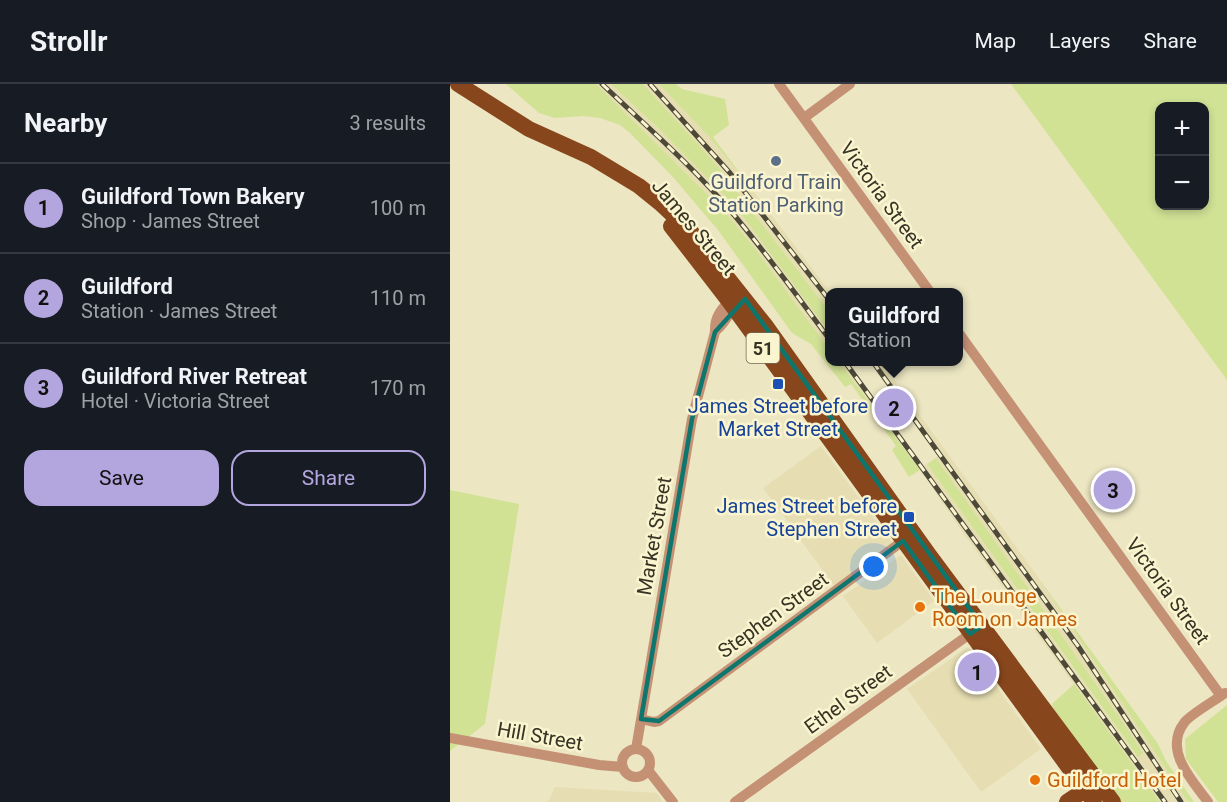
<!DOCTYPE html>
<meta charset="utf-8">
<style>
:root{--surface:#171b24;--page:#242831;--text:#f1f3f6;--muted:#9ea1a6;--line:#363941;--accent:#b3a6de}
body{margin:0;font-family:Roboto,sans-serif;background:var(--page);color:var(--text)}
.controls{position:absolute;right:18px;top:18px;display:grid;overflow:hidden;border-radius:12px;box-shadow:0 3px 9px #0003}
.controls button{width:54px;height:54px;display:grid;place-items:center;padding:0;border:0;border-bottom:2px solid var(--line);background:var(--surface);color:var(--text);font:30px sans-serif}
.you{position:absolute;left:424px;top:483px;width:21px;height:21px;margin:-15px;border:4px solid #fff;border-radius:50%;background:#1a73e8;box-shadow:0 0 0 9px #1a73e833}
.badge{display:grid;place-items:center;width:39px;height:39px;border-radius:50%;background:var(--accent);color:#111;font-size:20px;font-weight:700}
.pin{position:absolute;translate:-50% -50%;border:3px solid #fff;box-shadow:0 2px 6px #0006}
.popup{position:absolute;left:375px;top:204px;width:138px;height:78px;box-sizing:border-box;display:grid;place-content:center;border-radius:12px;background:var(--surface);filter:drop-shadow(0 2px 4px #0005);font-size:20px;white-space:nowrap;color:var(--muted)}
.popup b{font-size:22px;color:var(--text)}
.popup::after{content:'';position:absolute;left:50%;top:100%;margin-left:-12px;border:12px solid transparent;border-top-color:var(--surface)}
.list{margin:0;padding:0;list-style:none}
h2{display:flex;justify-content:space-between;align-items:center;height:78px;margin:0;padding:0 24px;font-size:26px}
h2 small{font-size:20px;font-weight:400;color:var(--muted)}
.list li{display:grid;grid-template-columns:39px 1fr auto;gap:18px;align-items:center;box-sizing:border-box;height:90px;padding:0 24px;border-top:2px solid var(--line)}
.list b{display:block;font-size:22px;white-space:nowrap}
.list p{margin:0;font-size:20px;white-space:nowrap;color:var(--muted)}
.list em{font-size:20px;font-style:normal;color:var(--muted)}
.actions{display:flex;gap:12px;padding:18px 24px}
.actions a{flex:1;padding:14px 0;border:2px solid var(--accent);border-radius:18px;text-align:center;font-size:21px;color:var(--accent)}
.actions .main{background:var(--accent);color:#111}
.map{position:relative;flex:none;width:777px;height:718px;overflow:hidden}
header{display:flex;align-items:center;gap:36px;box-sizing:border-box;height:84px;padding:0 30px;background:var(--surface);border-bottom:2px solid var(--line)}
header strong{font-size:28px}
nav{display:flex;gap:33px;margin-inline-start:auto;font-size:21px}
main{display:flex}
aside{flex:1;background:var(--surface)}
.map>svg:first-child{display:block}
.built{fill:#e6deb2}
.green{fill:#d1e295;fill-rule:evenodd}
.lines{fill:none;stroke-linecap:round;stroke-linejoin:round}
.minor{stroke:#c59175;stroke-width:10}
.trunk{stroke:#88461c;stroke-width:16}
.rail-casing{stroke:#4d4939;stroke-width:5}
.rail{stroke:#faf4cf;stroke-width:3;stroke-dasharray:9;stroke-linecap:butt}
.marked{fill:none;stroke:#0f766e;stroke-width:4.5;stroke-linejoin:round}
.service-dot{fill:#5c6f8a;stroke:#faf4cf;stroke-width:2}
.transit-dot{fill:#1a4fb4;stroke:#faf4cf;stroke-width:2}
.food-dot{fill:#e8710a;stroke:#faf4cf;stroke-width:2}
.labels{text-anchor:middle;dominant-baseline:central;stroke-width:5;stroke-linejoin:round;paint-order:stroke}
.shield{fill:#faf4cf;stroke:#726e59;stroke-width:1.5}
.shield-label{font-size:18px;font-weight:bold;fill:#373426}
.service-label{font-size:20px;fill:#4e5e75;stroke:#faf4cf}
.street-label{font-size:20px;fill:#373426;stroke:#faf4cf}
.transit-label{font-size:20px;fill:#164399;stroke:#faf4cf}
.food-label{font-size:20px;fill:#c56008;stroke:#faf4cf;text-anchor:start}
</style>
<header>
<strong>Strollr</strong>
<nav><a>Map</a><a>Layers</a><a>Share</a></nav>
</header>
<main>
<aside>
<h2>Nearby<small>3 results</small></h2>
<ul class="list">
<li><span class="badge">1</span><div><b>Guildford Town Bakery</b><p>Shop · James Street</p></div><em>100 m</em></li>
<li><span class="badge">2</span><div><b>Guildford</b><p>Station · James Street</p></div><em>110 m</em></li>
<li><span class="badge">3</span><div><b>Guildford River Retreat</b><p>Hotel · Victoria Street</p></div><em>170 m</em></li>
</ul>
<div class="actions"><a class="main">Save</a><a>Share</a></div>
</aside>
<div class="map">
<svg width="777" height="718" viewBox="0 0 777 718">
<rect width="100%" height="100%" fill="#ece6c2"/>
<!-- built -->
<path class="built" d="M 146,0 L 161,0 L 208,44 L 285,122 L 379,248 L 379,265 L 303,162 L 275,128 Z
M 193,0 L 209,0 L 260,54 L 298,100 L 380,208 L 379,227 L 265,79 Z
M 389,278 L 397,278 L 473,382 L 477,380 L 687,673 L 672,637 L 486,374 L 488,371 L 420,278 L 431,278 L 588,493 L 738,718 L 710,718 L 516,453 L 470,386 Z
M 371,362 L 442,459 L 384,502 L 313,404 Z
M 451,471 L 484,517 L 427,559 L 393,512 Z
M 518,563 L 591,665 L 531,708 L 457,605 Z
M 105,703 L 207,709 L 213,718 L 98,718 Z"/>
<!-- green -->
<path class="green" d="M 56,0 L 146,0 L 275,128 L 303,162 L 379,265 L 380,278 L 389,278 L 470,386 L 459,393 L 442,366 L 446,362 L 401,300 L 395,303 L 361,260 L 342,249 L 268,146 L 222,92 L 180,49 L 170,41 L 150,34 L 133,32 L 105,34 L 89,29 Z
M 161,0 L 193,0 L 265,79 L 379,227 L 379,248 L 285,122 L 208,44 Z
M 209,0 L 226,0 L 232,5 L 275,15 L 279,41 L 263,53 L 298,100 L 260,54 Z
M 561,0 L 777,0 L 777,296 ZM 710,22 L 754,22 L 754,122 L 710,122 Z
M 486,374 L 672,637 L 693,669 L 688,673 L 477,380 Z
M 0,406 L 69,420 L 35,640 L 0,667 Z
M 588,493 L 708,660 L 716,677 L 744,718 L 738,718 Z
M 624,600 L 710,718 L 670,718 L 604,626 L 602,620 Z
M 777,621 L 777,718 L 768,718 L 736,675 L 735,655 Z"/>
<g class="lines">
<!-- minor -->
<path class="minor" d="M 329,0 L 480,208
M 354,34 L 400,0
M 265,247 C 275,241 278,228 288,221
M 508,248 L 771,612
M 191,635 L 204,638 L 209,637 L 446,462 L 456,452
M 0,654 L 149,681 L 173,683
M 186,665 L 242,335 L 265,248 C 264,233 272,223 283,214
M172 679a14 14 0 1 1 28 0a14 14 0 1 1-28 0Z
M 198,686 L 223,718
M 285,718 L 524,547
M 758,718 C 743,697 713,667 734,639 C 739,631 766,616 775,609"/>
<!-- trunk -->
<path class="trunk" d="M 8,0 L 79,45 L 141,73 L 189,102 L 210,119 L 241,148 L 315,241 L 479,471 L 663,718
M 221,142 L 279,217 L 644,718
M 617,718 L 644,700"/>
<defs>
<path id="rail" d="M 152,0 C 195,41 240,80 279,125 C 315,167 347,212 380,256
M 200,0 L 280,89 L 380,217
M 395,278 L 715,718
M 423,278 L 628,562 L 731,718"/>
</defs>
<!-- rail casing -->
<use href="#rail" class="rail-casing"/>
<!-- rail -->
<use href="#rail" class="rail"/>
</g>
<!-- marked area -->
<path class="marked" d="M 295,215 L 532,542 L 520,550 L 453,457 L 209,637 L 191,635 L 242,335 L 265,248 Z"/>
<!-- markers -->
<circle class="service-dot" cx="326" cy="77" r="6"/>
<g class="transit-dot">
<rect x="322" y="294" width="12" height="12" rx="3"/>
<rect x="453" y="427" width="12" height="12" rx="3"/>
</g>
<g class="food-dot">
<circle cx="470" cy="523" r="6"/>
<circle cx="585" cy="696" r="6"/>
</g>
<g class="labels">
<!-- shield labels -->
<rect class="shield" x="296.5" y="249" width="33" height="30" rx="4.5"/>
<g class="shield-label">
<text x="313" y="264">51</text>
</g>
<!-- service labels -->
<g class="service-label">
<text x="326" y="98">Guildford Train<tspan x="326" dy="23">Station Parking</tspan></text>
</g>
<!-- street labels -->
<g class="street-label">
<text transform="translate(432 111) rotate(54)">Victoria Street</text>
<text transform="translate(244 143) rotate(50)">James Street</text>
<text transform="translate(204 452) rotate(-80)">Market Street</text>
<text transform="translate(718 507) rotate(54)">Victoria Street</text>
<text transform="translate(323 531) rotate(-36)">Stephen Street</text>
<text transform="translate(398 615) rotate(-36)">Ethel Street</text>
<text transform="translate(90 652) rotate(10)">Hill Street</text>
</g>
<!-- transit labels -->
<g class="transit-label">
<text x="328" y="322">James Street before<tspan x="328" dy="23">Market Street</tspan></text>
<text x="447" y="422" text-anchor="end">James Street before<tspan x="447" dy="23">Stephen Street</tspan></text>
</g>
<!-- food labels -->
<g class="food-label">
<text x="482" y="512">The Lounge<tspan x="482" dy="23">Room on James</tspan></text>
<text x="597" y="696">Guildford Hotel</text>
</g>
</g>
</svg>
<div class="controls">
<button>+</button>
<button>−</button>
</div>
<div class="you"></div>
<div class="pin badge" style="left:527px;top:588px">1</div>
<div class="pin badge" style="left:444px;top:324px">2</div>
<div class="popup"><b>Guildford</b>Station</div>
<div class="pin badge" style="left:663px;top:406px">3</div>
</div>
</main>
